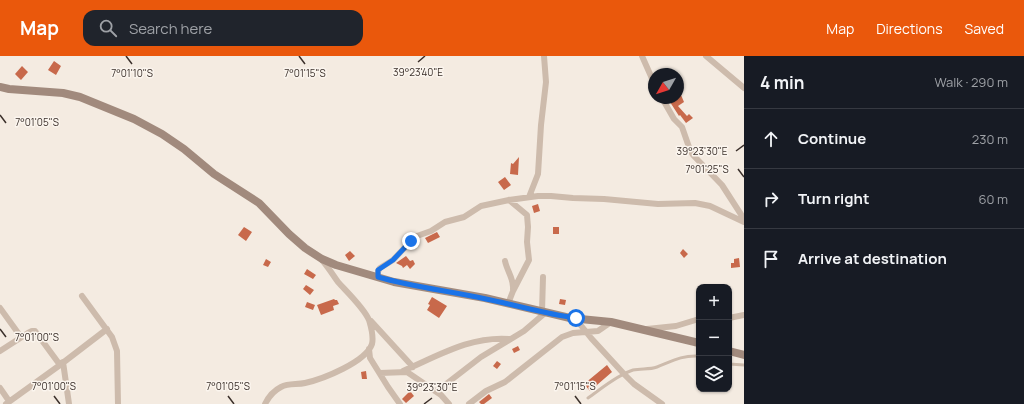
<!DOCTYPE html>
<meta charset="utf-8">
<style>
:root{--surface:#171b24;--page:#20242c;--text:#f1f3f6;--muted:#9ea1a6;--line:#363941;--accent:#ea580c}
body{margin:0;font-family:Manrope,sans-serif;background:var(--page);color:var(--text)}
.controls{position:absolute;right:12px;bottom:12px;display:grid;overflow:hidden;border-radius:8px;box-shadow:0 1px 3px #0004}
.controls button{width:36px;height:36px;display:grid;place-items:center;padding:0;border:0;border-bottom:1px solid var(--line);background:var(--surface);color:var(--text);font:20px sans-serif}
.compass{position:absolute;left:648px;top:12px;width:36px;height:36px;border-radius:50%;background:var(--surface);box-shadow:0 1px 3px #0004;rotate:231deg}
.stop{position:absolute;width:12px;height:12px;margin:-9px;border:3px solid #1a73e8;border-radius:50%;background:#fff}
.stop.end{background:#1a73e8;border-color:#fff;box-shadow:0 1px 4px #0008}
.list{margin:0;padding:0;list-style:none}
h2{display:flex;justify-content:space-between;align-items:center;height:52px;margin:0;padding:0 16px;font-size:17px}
h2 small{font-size:13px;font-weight:400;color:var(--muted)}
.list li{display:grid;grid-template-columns:26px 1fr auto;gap:12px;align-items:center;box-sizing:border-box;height:60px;padding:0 16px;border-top:1px solid var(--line)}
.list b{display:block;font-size:15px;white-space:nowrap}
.list em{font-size:13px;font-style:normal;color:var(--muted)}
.icon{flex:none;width:22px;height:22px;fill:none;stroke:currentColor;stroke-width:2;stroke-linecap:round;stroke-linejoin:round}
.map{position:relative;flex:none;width:744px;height:348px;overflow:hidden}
header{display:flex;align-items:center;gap:24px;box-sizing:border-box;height:56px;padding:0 20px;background:var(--accent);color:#fff}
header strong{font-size:19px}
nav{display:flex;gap:22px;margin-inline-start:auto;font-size:14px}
.search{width:280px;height:36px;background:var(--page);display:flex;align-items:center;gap:10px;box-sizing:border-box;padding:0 14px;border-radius:12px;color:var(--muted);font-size:15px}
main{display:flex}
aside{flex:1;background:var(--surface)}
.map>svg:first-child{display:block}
.building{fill:#c8694b}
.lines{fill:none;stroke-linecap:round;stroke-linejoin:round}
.lane{stroke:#cdbbac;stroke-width:3}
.street{stroke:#cdbbac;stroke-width:6}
.secondary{stroke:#a18a7d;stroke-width:8}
.route{stroke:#1a73e8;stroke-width:5}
.ticks{fill:none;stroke:#3b302b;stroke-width:1.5}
.ticks-label{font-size:10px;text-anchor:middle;fill:#3b302b;stroke:#fbf5ee;stroke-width:3;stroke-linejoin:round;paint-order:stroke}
</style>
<header>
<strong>Map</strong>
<div class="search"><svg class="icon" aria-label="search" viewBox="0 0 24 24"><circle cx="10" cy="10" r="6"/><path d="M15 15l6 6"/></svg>Search here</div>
<nav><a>Map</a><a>Directions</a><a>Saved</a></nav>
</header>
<main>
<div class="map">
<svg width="744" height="348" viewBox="0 0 744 348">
<rect width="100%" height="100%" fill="#f4ebe1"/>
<!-- building -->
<path class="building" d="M 54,5 L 61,10 L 56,19 L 48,14 Z
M 22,10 L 28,16 L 21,24 L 15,18 Z
M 681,39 L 684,46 L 678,50 L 687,60 L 689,58 L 693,62 L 686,67 L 680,59 L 679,60 L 670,46 Z
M 519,101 L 518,119 L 510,118 L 511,107 L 513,108 Z
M 505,121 L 511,129 L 504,134 L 498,126 Z
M 538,148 L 540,155 L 534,157 L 532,150 Z
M 244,171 L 252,176 L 246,185 L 238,179 Z
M 553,171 L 559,171 L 559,178 L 553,178 Z
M 437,176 L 440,181 L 428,187 L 425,182 Z
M 683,193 L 688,198 L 684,202 L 680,197 Z
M 350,195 L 355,200 L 349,205 L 345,199 Z
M 406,200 L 410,205 L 413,204 L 415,208 L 410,213 L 407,209 L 403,212 L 402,210 L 396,207 Z
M 739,202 L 740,211 L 731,212 L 731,207 L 734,207 L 734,203 Z
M 266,203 L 271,206 L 268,211 L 263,209 Z
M 307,213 L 316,219 L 313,223 L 304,218 Z
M 306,229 L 314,234 L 310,239 L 303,233 Z
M 432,241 L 447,250 L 439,262 L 427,254 L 430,249 L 428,248 Z
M 334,243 L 335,244 L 337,244 L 339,248 L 333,250 L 334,254 L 321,259 L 317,249 Z
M 560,243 L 566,244 L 565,249 L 559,248 Z
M 307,246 L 315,249 L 313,254 L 305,251 Z
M 518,290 L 520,294 L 514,297 L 512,293 Z
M 497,305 L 501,308 L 497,313 L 493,310 Z
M 607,309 L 612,316 L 590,335 L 584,328 Z
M 366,315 L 367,323 L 362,323 L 361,316 Z
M 410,335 L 414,340 L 406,347 L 402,343 Z
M 489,338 L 492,342 L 484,348 L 481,348 L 479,346 Z"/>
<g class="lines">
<!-- lane -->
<path class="lane" d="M 729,308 L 744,309
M 588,342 C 601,333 617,319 633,314 C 641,312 649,314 657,311 C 672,305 682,299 699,300"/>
<!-- street -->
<path class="street" d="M 642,0 L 654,27
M 706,0 L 744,32
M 662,42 L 674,63 L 682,71 L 690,94 L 693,99 L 722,129 L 744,163
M 529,141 L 538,118 L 541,69 L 546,26 L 544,0
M 505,205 C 507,215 514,223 513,233
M 378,221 L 378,215 L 380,212 L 393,204 L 411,185 L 417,180 L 431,175 L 445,166 L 464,161 L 481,150 L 509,144 L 538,140 L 551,140 L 573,142 L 604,143 L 658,148 L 695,147 L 710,150 L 744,166
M 82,240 L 112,281 L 117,295 L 118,348
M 508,248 L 513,235 L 529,204 L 527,186 L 528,171 L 527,159 L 509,144
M 0,252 L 21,281
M 542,256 L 543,221
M 575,262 L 591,282 L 624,318 L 634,328 L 662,348
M 729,262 L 744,259
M 371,265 L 413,311
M 647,273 L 676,270 L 699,263
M 369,293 L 370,302 L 388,331 L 400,348
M 0,295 L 28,277 L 32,275 L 35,275 L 60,309
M 63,306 L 69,348
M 403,315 C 438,300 470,280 509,283
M 380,317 L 407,316 L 441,339 L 449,348
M 0,332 L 9,345
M 437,335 L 481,301 L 524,275 L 545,257
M 6,348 L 60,309 L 107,273
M 265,348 C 269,340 273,335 281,331 C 289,327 297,329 305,327 C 323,323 366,306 372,288 C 374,280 371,271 369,264 C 364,252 347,236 338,226 C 333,219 328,211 322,204
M 469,348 L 486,335 L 505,326 L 562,281 L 573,277 L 598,275 L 611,266"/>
<!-- secondary -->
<path class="secondary" d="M 0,31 L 9,33 L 63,37 L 80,41 L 134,63 L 162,78 L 184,93 L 214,118 L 259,147 L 289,178 L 305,192 L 322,203 L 336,209 L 394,226 L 485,242 L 570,262 L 611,266 L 699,287
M 729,295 L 744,299"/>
</g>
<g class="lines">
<!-- route -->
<path class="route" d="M 411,185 L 393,204 L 378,214 L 378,221 C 413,231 450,235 486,243 C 516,249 545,258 576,262"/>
</g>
<!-- ticks -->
<path class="ticks" d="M 126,0 L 132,8M 299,0 L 305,8M 418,6 L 425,0M 0,59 L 6,67M 736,95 L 744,89M 738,113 L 744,121M 0,273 L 6,281M 54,340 L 60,348M 228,340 L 234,348M 575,340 L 581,348M 424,348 L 432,342"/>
<g class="ticks-label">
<text x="418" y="20">39°23'40"E</text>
<text x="132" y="21">7°01'10"S</text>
<text x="305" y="21">7°01'15"S</text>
<text x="37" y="70">7°01'05"S</text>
<text x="702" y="99">39°23'30"E</text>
<text x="707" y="117">7°01'25"S</text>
<text x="37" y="285">7°01'00"S</text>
<text x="54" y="334">7°01'00"S</text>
<text x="228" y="334">7°01'05"S</text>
<text x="575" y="334">7°01'15"S</text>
<text x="432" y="335">39°23'30"E</text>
</g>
</svg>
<div class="controls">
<button>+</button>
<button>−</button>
<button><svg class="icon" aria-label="layers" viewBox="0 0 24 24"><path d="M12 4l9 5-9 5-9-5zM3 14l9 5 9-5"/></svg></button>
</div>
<svg class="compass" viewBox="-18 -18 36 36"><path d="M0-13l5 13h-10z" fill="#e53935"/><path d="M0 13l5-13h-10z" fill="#9ea1a6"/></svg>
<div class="stop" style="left:576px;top:262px"></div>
<div class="stop end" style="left:411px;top:185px"></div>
</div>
<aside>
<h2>4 min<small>Walk · 290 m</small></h2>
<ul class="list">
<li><svg class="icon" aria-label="ahead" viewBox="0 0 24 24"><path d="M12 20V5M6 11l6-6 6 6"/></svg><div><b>Continue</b></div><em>230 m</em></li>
<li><svg class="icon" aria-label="right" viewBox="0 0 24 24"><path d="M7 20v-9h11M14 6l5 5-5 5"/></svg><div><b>Turn right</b></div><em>60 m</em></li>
<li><svg class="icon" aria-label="arrive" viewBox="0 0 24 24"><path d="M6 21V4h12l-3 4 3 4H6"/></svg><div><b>Arrive at destination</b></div></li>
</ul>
</aside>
</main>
